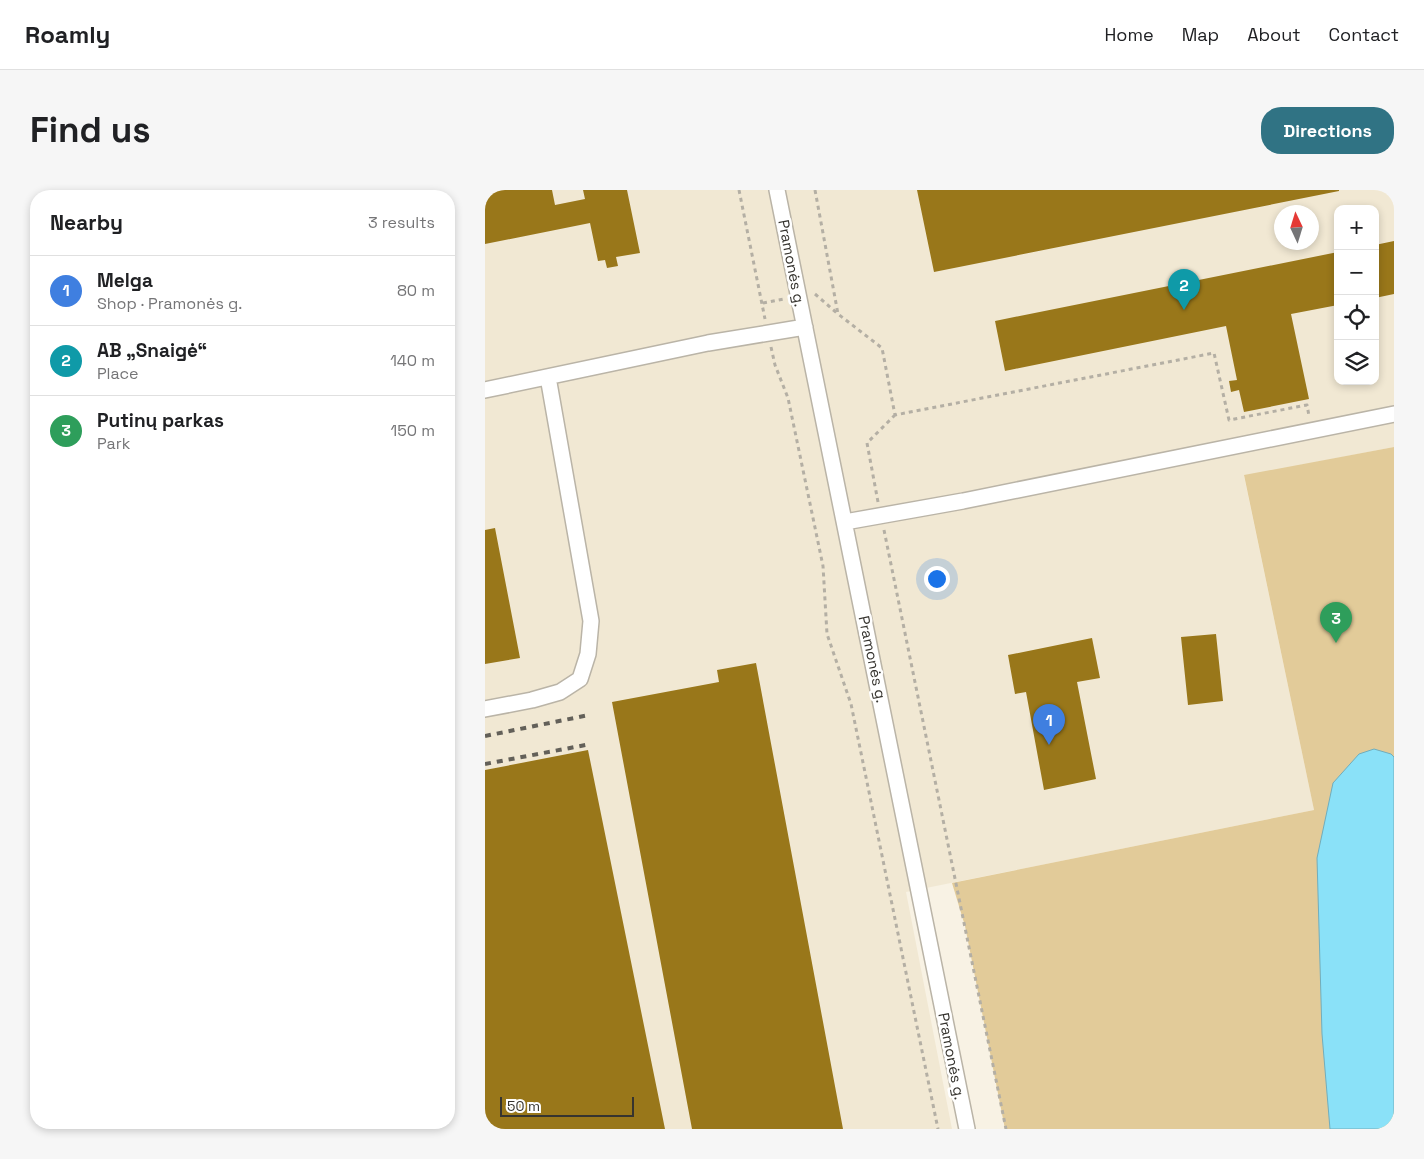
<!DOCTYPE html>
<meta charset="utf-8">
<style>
:root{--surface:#fff;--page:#f6f6f6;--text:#202124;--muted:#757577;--line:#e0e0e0;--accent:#307384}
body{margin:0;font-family:"Space Grotesk",sans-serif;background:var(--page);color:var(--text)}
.controls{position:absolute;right:15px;top:15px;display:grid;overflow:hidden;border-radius:10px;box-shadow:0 2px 8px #0003}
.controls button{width:45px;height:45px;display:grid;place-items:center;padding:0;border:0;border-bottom:1px solid var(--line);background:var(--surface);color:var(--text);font:25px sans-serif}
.compass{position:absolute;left:789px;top:15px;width:45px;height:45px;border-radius:50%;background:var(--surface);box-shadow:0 2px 8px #0003;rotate:356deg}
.scale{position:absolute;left:15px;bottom:12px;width:134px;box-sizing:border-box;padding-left:5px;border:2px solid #36342f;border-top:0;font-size:14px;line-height:18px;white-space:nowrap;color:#36342f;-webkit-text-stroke:4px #fff;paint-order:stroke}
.you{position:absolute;left:451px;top:388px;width:18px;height:18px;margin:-12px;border:4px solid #fff;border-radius:50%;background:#1a73e8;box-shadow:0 0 0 8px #1a73e833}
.badge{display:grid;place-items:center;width:32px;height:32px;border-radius:50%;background:var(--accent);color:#fff;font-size:16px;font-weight:700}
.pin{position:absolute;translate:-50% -41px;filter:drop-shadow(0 1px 2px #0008)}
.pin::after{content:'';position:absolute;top:26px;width:18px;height:15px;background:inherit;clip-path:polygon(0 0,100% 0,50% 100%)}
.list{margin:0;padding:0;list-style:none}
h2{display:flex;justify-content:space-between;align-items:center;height:65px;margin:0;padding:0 20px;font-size:21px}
h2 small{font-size:16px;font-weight:400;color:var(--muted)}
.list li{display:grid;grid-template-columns:32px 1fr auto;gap:15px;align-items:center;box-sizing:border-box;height:70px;padding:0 20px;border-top:1px solid var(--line)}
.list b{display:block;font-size:19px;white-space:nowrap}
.list p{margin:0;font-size:16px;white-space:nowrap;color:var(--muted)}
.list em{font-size:16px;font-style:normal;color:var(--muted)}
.icon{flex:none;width:28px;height:28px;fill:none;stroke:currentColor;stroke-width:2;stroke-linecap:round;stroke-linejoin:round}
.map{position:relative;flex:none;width:909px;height:939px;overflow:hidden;border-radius:20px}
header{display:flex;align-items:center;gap:30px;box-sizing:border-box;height:70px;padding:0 25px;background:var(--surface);border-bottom:1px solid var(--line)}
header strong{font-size:24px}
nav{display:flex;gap:28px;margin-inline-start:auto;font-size:18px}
.intro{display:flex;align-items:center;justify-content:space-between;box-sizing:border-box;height:120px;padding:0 30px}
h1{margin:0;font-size:35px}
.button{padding:12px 22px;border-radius:20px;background:var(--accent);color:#fff;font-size:18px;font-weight:700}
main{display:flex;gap:30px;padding:0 30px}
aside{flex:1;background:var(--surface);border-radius:20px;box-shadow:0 2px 8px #0003}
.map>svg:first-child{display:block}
.built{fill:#f1e8d3;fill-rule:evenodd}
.green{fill:#e2cb99}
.water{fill:#8ae1f8;stroke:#71adbc}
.building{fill:#99771a}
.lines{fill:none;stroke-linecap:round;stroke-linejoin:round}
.street-casing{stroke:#bab4a7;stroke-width:18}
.path{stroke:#b4afa4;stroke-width:3;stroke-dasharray:4 4;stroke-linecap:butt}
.street{stroke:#fff;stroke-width:15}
.rail{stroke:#636059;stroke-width:4;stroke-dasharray:6 6;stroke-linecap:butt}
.labels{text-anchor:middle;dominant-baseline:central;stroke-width:5;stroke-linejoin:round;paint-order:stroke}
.street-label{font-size:15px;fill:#36342f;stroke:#fff}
</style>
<header>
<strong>Roamly</strong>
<nav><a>Home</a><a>Map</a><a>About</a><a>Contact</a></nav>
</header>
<div class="intro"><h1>Find us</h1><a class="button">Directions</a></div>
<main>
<aside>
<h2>Nearby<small>3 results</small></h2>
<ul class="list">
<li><span class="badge" style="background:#3f7fe0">1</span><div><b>Melga</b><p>Shop · Pramonės g.</p></div><em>80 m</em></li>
<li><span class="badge" style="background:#0f9aa8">2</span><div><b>AB „Snaigė“</b><p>Place</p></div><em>140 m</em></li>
<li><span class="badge" style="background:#2e9e5b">3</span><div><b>Putinų parkas</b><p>Park</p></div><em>150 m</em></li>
</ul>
</aside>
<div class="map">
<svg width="909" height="939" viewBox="0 0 909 939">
<rect width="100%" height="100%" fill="#f8f2e4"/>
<!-- built -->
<path class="built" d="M 0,0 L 909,0 L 909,257 L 759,286 L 829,620 L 421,702 L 467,939 L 0,939 ZM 853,19 L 890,19 L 890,191 L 853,191 ZM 796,22 L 826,22 L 826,52 L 796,52 Z"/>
<!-- green -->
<path class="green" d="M 909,257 L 909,939 L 520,939 L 480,736 L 467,693 L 829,620 L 759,285 Z"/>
<!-- water -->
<path class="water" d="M 889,559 L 906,564 L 909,567 L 909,939 L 845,939 L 837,844 L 832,668 L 848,593 L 874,564 Z"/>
<!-- building -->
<path class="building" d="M 0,0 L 67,0 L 70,15 L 100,9 L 98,0 L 142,0 L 155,63 L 131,67 L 133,76 L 122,78 L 120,70 L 113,71 L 105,33 L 0,54 Z
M 432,0 L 854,0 L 854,1 L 449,82 Z
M 909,51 L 909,104 L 890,108 L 890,55 Z
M 853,62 L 853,115 L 806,124 L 824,209 L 759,222 L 754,200 L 746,202 L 744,191 L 752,190 L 741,136 L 520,181 L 510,131 Z
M 10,338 L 35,468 L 0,474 L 0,340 Z
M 731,444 L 738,511 L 703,515 L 696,447 Z
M 607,448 L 615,488 L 592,492 L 611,589 L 559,600 L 541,502 L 530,504 L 523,465 Z
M 271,473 L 358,939 L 207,939 L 127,512 L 234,492 L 232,480 Z
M 103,560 L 180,939 L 0,939 L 0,580 Z"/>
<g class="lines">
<defs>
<path id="street" d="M 292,0 L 482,939
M 0,200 L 223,153 L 320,137
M 360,332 L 478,311 L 909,224
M 0,519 L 47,510 L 75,502 L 95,489 L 103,464 L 106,431 L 63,187"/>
</defs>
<!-- street casing -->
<use href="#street" class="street-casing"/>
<!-- path -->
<path class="path" d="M 254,0 L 280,129
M 330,0 L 353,124 L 397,158 L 410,225 L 729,163 L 744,230 L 822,215 L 824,226
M 330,104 L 353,124
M 278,113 L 299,109
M 286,157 L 290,175 L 303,208 L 338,376 L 342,444 L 366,514 L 453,939
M 393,312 L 382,253 L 410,225
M 399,340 L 521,939"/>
<!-- street -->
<use href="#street" class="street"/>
<!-- rail -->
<path class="rail" d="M 0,546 L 104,525
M 0,574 L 106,554"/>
</g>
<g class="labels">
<!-- street labels -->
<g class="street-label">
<text transform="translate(307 73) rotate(79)">Pramonės g.</text>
<text transform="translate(388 469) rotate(78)">Pramonės g.</text>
<text transform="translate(467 866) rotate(79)">Pramonės g.</text>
</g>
</g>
</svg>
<div class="controls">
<button>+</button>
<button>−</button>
<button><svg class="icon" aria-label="locate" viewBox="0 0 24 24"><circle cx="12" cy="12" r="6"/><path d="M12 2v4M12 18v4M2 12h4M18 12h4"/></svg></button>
<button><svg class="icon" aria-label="layers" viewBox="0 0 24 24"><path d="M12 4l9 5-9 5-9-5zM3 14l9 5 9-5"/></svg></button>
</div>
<svg class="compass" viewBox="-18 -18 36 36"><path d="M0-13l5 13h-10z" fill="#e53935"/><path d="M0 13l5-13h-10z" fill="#757577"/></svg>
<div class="scale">50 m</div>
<div class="you"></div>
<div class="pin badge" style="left:564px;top:555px;background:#3f7fe0">1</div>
<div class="pin badge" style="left:699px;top:120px;background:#0f9aa8">2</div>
<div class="pin badge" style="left:851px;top:453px;background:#2e9e5b">3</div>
</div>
</main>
